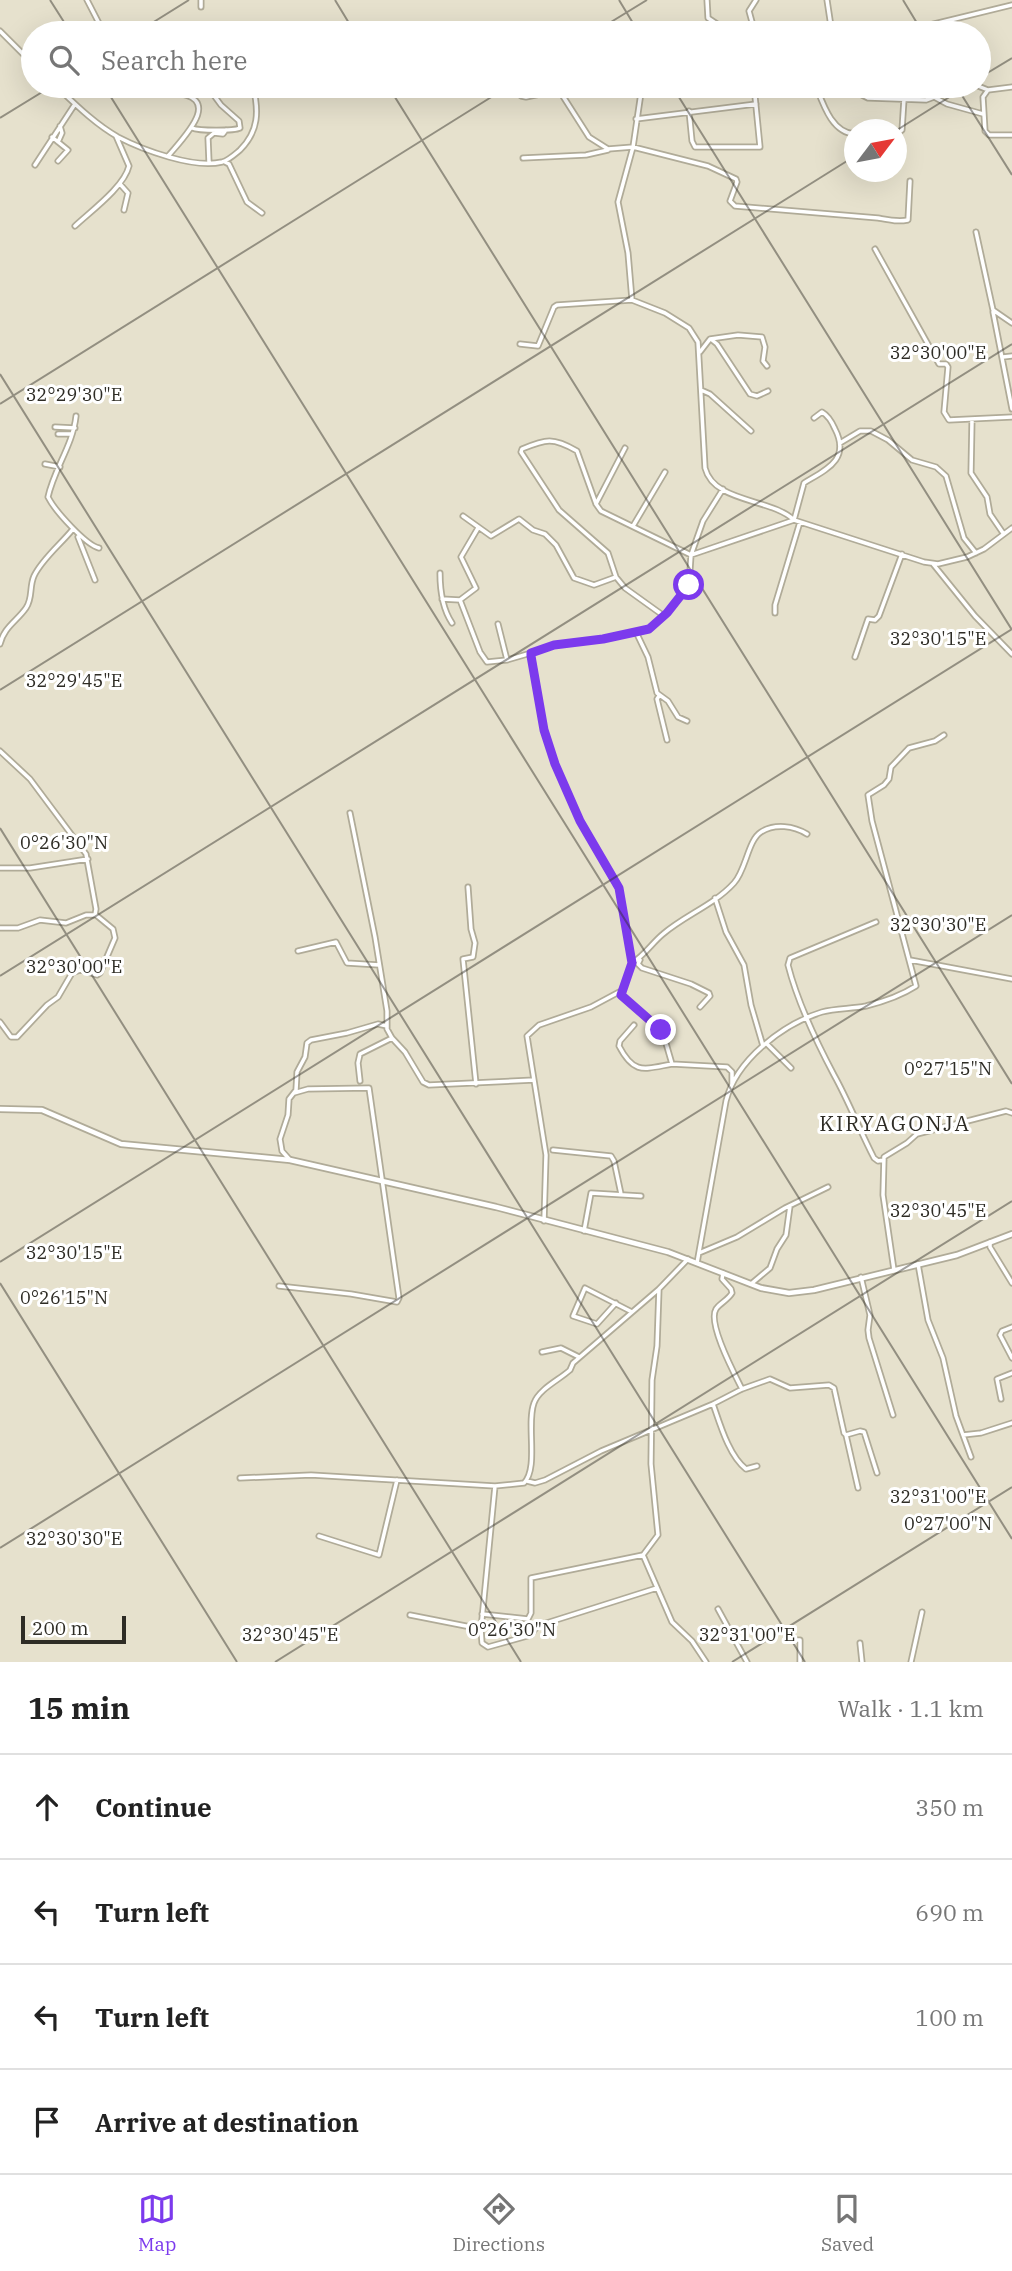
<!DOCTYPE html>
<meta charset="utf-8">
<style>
:root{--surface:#fff;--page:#f6f6f6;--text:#222;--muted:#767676;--line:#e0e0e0;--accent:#7c3aed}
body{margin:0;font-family:"IBM Plex Serif",serif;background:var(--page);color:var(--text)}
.compass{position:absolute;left:844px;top:119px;width:63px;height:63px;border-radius:50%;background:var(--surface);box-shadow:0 7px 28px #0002;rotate:58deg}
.scale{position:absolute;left:21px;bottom:18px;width:105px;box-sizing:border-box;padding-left:7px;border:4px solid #2e2c25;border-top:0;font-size:19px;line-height:24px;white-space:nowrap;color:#2e2c25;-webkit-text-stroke:5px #fff;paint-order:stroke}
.stop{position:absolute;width:21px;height:21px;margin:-16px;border:5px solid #7c3aed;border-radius:50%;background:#fff}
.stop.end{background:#7c3aed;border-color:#fff;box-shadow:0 2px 7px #0008}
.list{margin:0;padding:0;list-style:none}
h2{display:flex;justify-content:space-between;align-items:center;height:91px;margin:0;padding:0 28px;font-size:30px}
h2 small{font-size:23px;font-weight:400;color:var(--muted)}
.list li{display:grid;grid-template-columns:46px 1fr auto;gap:21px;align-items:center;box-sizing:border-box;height:105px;padding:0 28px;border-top:2px solid var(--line)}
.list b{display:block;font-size:26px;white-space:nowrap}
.list em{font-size:23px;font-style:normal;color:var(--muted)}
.icon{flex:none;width:38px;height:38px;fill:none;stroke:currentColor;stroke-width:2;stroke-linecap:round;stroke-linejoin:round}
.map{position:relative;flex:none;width:1012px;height:1662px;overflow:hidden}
.search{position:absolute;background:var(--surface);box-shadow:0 7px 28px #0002;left:21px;right:21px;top:21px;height:77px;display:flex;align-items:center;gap:18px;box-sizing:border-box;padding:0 24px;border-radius:38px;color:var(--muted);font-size:26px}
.sheet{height:511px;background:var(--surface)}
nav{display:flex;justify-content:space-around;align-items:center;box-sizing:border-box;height:98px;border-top:2px solid var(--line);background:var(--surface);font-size:19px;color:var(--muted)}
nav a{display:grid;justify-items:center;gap:4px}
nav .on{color:var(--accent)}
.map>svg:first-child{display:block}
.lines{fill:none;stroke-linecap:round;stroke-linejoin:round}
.minor-casing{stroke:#b0ab98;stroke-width:7}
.tertiary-casing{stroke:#b0ab98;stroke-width:8}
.minor{stroke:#fff;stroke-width:3.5}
.tertiary{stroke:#fff;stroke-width:4.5}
.route{stroke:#7c3aed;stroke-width:9}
.ticks{fill:none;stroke:#2e2c25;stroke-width:2;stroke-opacity:0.45}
.labels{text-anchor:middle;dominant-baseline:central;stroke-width:6;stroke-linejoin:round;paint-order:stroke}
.quarter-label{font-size:21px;letter-spacing:2px;fill:#2e2c25;stroke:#fff}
.ticks-label{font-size:18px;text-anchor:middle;fill:#2e2c25;stroke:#fff;stroke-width:6;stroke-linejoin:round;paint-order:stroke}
</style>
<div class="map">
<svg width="1012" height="1662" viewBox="0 0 1012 1662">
<rect width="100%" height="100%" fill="#e6e1cd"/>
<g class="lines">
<defs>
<path id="minor" d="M 87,0 L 104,33
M 201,0 L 201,7
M 707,0 L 708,18 L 717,24 L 721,33
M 827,0 L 832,33
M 942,23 L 947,33
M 0,31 L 33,64
M 755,33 L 749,11 L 756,0
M 897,33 L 1012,5
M 56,86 C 75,104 95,124 118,137 C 143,150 194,169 222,162 C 229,160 234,155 240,150 C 259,131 259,111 253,86
M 167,86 L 174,93 C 224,97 185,136 169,155
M 518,86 L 521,96 L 526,97 L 559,90 L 569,86
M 816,86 C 823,104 832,133 855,134
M 859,86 L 862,95 L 868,98 L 926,100 L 934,97 L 947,104 L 983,114
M 930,86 L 934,97
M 978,86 L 988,90 L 1012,87
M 559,90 L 589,137 L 608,149 L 633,147 L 708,166 L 736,179 L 737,182 L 730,201 L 735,206 L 878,218 C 889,220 897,222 908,220 L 910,181
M 988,90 L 983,97 L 985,131 L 989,135 L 1012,135
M 689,111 L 692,141 L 695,147 L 760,147 L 754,86
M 636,119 L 756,104
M 192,128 C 199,131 234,131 240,128 L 239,121 L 221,105 L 207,86
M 897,134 L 902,130 L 904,99
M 52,137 L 68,150 L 58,161
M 58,142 L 62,133 L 60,126
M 523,158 L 586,155 L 608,150
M 209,162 L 208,138 L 214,133 L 223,134 L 226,130
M 225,162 L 229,164 L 247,202 L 262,213
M 35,165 L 75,104
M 120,184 L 128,193 L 124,210
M 75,226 C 91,211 124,187 129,166 L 116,136
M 976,232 L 993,310 L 1012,323
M 875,249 L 939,364 L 946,364 L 948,367 L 944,412 L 949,420 L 1012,417
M 632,300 L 628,253 L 618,202 L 633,147 L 642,86
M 993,312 L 1012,409
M 712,340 L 717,344 L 750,394 L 757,396 L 768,391
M 520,344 L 538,346 L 554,307 L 557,305 L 632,300 L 665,313 L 689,328 L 698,342 L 705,468 C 714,503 771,498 794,520 L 924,562 L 938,564 L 967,557 L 984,549 L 1012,528
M 700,352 L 710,339 L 738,335 L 762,337 L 765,347 L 763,361 L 767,366
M 1003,357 L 1012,356
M 701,390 L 710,394 L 751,431
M 76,416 C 73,445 54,469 48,497 C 55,511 86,545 99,548
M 972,420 L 971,473 L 987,497 L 990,514 L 1003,533
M 55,427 L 75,428
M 58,434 L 72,434
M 840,443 L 860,431 L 871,431 L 888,440 L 912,460 L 936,467 L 946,476 L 964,538 L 976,553
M 45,464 L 60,467
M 596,504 L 625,448
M 463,516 L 491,536 L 519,519 L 533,530 L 545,534 L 556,545 L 574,578 L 594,585 L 616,577 L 625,588 L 664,616
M 633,526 L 665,472
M 78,537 L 95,580
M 933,564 L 975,616 L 1012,654
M 440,573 C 440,591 442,608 452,623
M 616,577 L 608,553 L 559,510 L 521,452 L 522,449 C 546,439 553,437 577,451 L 596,504 L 601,511 L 691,555 L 703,521 L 723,489
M 442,599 L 460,600 L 480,652 L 487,662 L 507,660 L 531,653
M 460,600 L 476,588 L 461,557 L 478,528
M 775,613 L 775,605 L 800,522
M 498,624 L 507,660
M 636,632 L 648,657 L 657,693 L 668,701 L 678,717 L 687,721
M 0,644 C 4,627 17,621 26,608 C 33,598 29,587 34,576 C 42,559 61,544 73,529
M 855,657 L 868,619 L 875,620 L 879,616 L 902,554
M 659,696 L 657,699 L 667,740
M 0,751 L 30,779 L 86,854 L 96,909 L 95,915 L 86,915 L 66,923 L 40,920 L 18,928 L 0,928
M 350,813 L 375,937 L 387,1011 L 387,1029 L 392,1038 L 405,1052 L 423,1082 L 429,1085 L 534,1080 L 546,1155 L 544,1221
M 0,868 L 30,868 L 88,859
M 468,887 L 471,929 L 475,943 L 473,957 L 463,959 L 476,1084
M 715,898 L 726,932 L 744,965 L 751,1005 L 763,1046
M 876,922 L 790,958 L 788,965 C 798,1004 816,1041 834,1075 C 849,1102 860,1131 874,1158 L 878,1161 L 884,1160
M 298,951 L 336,942 L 347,963 L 379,965
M 640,960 L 638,964 L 642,968 L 691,984 L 709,993 L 710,996 L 700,1007
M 910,960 L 1012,979
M 632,963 C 645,955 652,943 663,934 C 685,915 714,905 734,883 C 746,870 748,840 761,832 C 775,823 794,826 807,834
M 0,1022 L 11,1037 L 17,1037 L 47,1005 L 58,997 L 72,973 L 80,970 L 97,975 L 100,973 L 115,938 L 113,929 L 96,915
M 634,1025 L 620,1041 L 619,1046 C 634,1075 644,1069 672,1064
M 767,1044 L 791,1068
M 534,1080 L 527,1036 L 539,1025 L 591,1007 L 619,992 L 621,993
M 360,1081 L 358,1063 L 360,1054 L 392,1038
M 732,1084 L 732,1072 L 727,1067 L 672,1064 L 663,1033 L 621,995 L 632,963 L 619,889 L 580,821 L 555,764 L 544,730 L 531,653 L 554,645 L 603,639 L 649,629 L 667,613 L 689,585 L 691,555 L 794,520 L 804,483 C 825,470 851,460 835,429 C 832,422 829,416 822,412 L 814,418
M 553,1150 L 611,1156 L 614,1161 L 621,1194
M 290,1160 L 282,1151 L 280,1139 L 288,1115 L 289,1099 L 296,1090 L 297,1072 L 305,1057 L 307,1043 L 311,1040 L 347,1033 L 378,1024 L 387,1026
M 584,1231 L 591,1193 L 641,1196
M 990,1242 L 990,1247 L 1012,1283
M 699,1253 L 737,1237 L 785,1208 L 828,1187
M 688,1259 L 659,1289 L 657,1346 L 652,1380 L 651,1464 L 658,1535 L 643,1555 L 672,1622 L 692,1641 L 706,1662
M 697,1263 L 726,1101 C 736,1060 783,1024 822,1012 C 836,1008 851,1009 866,1006 C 882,1002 902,995 916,986 L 872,821 L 868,795 L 884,785 L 889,779 L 891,767 L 909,748 L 935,741 L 944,735
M 918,1264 L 928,1320 L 943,1358 L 956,1416 L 971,1457
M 894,1270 L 883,1195 L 884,1157 L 907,1143 L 917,1134 L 1006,1111 L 1012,1113
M 723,1273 L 722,1279 L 731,1289 L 732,1293 C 728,1300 720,1303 716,1309 C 707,1323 735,1375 742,1389
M 861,1277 L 870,1315 L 868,1330 L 869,1338 L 893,1415
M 751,1284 L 770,1268 L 777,1249 L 786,1235 L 790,1206
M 279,1286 L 351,1294 L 397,1302 L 399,1298 L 369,1088 L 308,1089 L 294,1093
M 616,1303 L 597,1324 L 573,1316 L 585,1288 L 632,1312
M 1012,1327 L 1002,1331 L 1000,1335 L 1012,1358
M 542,1352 L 561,1348 L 579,1357
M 1001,1399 L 997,1379 L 1012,1373
M 846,1435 L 858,1488
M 963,1435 L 981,1433 L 1012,1423
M 757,1466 L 746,1469 C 729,1456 720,1424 713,1404 L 742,1389 L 770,1379 L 790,1388 L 829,1385 L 834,1388 L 844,1433 L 846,1435 L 860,1431 L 864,1432 L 877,1473
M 240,1478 L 311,1475 L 495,1486 L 524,1483 C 539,1468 526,1424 534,1403 C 539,1389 559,1380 570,1370 L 573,1363 L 659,1289
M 527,1481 L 535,1483 L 545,1480 L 601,1451 L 713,1404
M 319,1536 L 379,1555 L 397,1480
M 718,1609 L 747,1662
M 482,1614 L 528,1619 L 531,1613 L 531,1578 L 643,1555
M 410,1615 L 481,1629 L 495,1486
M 481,1629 L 482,1643 L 488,1647 L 531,1635 L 537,1626 L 657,1588
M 791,1640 L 800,1640 L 800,1662
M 860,1643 L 862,1662
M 911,1662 L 922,1612"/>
<path id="tertiary" d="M 0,1109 L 42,1110 L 121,1144 L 290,1160 L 496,1207 L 668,1252 L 761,1288 L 789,1293 L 814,1290 L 957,1255 L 1012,1234"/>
</defs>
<!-- minor casing -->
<use href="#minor" class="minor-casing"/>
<!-- tertiary casing -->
<use href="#tertiary" class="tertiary-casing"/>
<!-- minor -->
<use href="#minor" class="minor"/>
<!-- tertiary -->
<use href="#tertiary" class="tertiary"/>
</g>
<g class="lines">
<!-- route -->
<path class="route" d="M 661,1030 L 621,995 L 632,963 L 619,888 L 580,821 L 555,764 L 544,730 L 531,656 L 531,653 L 554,645 L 603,639 L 649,629 L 667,613 L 689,585"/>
</g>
<!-- ticks -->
<path class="ticks" d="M 50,0 L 71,33M 335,0 L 355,33M 619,0 L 639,33M 903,0 L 923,33M 136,33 L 189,0M 593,33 L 647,0M 979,78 L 1012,58M 104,86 L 1012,1539M 388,86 L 1012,1084M 672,86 L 1012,630M 956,86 L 1012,175M 0,118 L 52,86M 897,130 L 967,86M 0,374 L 805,1662M 0,404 L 509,86M 0,690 L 855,156M 0,828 L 521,1662M 0,976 L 1012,344M 0,1262 L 1012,629M 0,1283 L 237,1662M 0,1548 L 1012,915M 275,1662 L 1012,1201M 732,1662 L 1012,1487"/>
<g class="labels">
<!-- quarter labels -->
<g class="quarter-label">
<text x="895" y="1123">KIRYAGONJA</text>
</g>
</g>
<g class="ticks-label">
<text x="938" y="359">32°30'00"E</text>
<text x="74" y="401">32°29'30"E</text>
<text x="938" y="645">32°30'15"E</text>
<text x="74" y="687">32°29'45"E</text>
<text x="64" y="849">0°26'30"N</text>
<text x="938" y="931">32°30'30"E</text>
<text x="74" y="973">32°30'00"E</text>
<text x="948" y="1075">0°27'15"N</text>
<text x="938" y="1217">32°30'45"E</text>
<text x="74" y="1259">32°30'15"E</text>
<text x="64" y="1304">0°26'15"N</text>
<text x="938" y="1503">32°31'00"E</text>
<text x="948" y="1530">0°27'00"N</text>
<text x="74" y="1545">32°30'30"E</text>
<text x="512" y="1636">0°26'30"N</text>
<text x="290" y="1641">32°30'45"E</text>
<text x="747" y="1641">32°31'00"E</text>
</g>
</svg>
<svg class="compass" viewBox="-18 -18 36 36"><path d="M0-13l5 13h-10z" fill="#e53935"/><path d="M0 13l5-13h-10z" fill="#767676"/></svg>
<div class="scale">200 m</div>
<div class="stop" style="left:689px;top:585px"></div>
<div class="stop end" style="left:661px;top:1030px"></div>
<div class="search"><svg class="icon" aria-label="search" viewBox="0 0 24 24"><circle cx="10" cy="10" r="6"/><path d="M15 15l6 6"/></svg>Search here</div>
</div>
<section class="sheet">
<h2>15 min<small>Walk · 1.1 km</small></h2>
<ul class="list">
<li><svg class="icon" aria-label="ahead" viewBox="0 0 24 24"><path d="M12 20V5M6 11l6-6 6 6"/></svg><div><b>Continue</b></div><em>350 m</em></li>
<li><svg class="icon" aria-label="left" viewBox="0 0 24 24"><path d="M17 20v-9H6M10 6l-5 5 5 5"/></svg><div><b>Turn left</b></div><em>690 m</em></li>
<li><svg class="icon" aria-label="left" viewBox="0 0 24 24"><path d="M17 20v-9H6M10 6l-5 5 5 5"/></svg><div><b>Turn left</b></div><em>100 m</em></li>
<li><svg class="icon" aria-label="arrive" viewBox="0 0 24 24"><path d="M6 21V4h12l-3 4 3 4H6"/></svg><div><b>Arrive at destination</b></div></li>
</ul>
</section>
<nav>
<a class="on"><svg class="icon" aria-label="map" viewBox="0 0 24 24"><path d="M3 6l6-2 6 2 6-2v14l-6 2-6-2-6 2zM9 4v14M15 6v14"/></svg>Map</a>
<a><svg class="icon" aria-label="directions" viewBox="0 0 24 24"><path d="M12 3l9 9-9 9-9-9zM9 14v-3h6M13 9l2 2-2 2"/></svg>Directions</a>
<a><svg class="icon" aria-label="saved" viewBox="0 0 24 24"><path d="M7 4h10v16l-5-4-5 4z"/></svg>Saved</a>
</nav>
